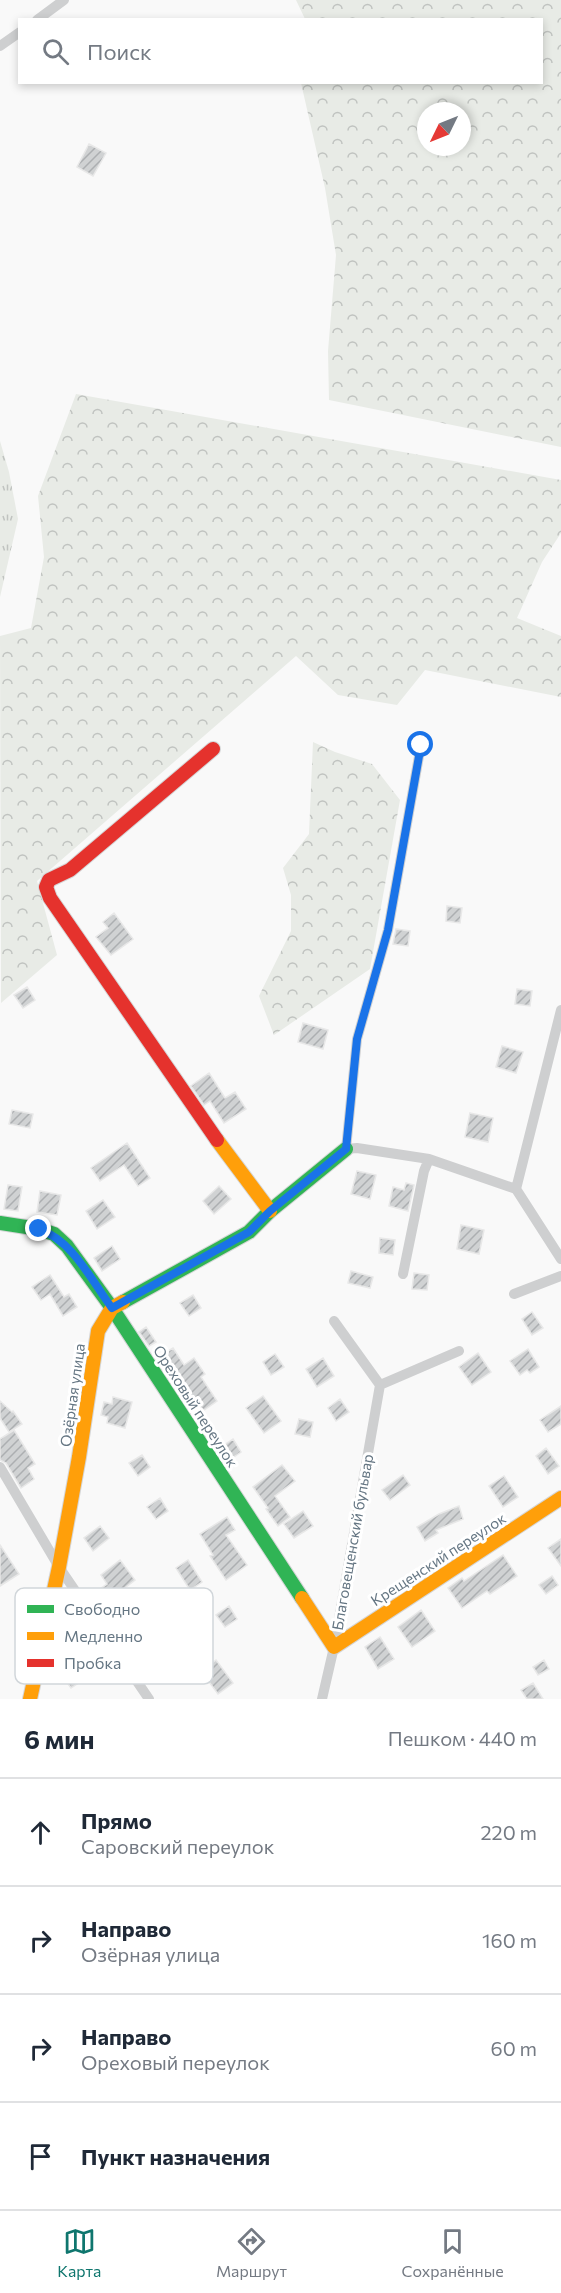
<!DOCTYPE html>
<html lang="ru">
<meta charset="utf-8">
<style>
:root{--surface:#fff;--page:#f6f6f7;--text:#1f2937;--muted:#747a83;--line:#e0e1e3;--accent:#0f766e}
body{margin:0;font-family:Commissioner,sans-serif;background:var(--page);color:var(--text)}
.compass{position:absolute;left:417px;top:102px;width:54px;height:54px;border-radius:50%;background:var(--surface);box-shadow:0 3px 9px #0003;rotate:227deg}
.stop{position:absolute;width:18px;height:18px;margin:-14px;border:4px solid #1a73e8;border-radius:50%;background:#fff}
.stop.end{background:#1a73e8;border-color:#fff;box-shadow:0 2px 6px #0008}
.list{margin:0;padding:0;list-style:none}
h2{display:flex;justify-content:space-between;align-items:center;height:78px;margin:0;padding:0 24px;font-size:26px}
h2 small{font-size:20px;font-weight:400;color:var(--muted)}
.list li{display:grid;grid-template-columns:39px 1fr auto;gap:18px;align-items:center;box-sizing:border-box;height:108px;padding:0 24px;border-top:2px solid var(--line)}
.list b{display:block;font-size:22px;white-space:nowrap}
.list p{margin:0;font-size:20px;white-space:nowrap;color:var(--muted)}
.list em{font-size:20px;font-style:normal;color:var(--muted)}
.icon{flex:none;width:33px;height:33px;fill:none;stroke:currentColor;stroke-width:2;stroke-linecap:round;stroke-linejoin:round}
.map{position:relative;flex:none;width:561px;height:1699px;overflow:hidden}
.search{position:absolute;background:var(--surface);box-shadow:0 3px 9px #0003;left:18px;right:18px;top:18px;height:66px;display:flex;align-items:center;gap:15px;box-sizing:border-box;padding:0 21px;border-radius:0px;color:var(--muted);font-size:22px}
.sheet{height:510px;background:var(--surface)}
nav{display:flex;justify-content:space-around;align-items:center;box-sizing:border-box;height:84px;border-top:2px solid var(--line);background:var(--surface);font-size:16px;color:var(--muted)}
nav a{display:grid;justify-items:center;gap:3px}
nav .on{color:var(--accent)}
.map>svg:first-child{display:block}
.grass{fill:url(#grass-tufts)}
.forest{fill:url(#forest-crowns);fill-rule:evenodd}
.building{fill:url(#building-hatch);stroke:#e8e8e8;stroke-width:1.5}
.lines{fill:none;stroke-linecap:round;stroke-linejoin:round}
.fast-casing{stroke:#d5d6d7;stroke-width:16}
.slow-casing{stroke:#d5d6d7;stroke-width:16}
.jam-casing{stroke:#d5d6d7;stroke-width:16}
.street{stroke:#cecfd0;stroke-width:10}
.fast{stroke:#30b455;stroke-width:14}
.slow{stroke:#ff9f0a;stroke-width:14}
.jam{stroke:#e5322d;stroke-width:14}
.route{stroke:#1a73e8;stroke-width:8}
.labels{text-anchor:middle;dominant-baseline:central;stroke-width:6;stroke-linejoin:round;paint-order:stroke}
.street-label{font-size:15px;fill:#657683;stroke:#fff}
.key{fill:#fff;stroke:#d1d6da;stroke-width:1.5}
.key-label{font-size:16px;fill:#657683}
</style>
<div class="map">
<svg width="561" height="1699" viewBox="0 0 561 1699">
<defs>
<pattern id="grass-tufts" width="24" height="20" patternUnits="userSpaceOnUse" patternTransform="scale(1.5)"><rect width="24" height="20" fill="#e8ebe6"/><path d="M3 7l-1-3M5 7V3M7 7l1-3M15 17l-1-3M17 17v-4M19 17l1-3" fill="none" stroke="#c0c3c0"/></pattern>
<pattern id="forest-crowns" width="20" height="18" patternUnits="userSpaceOnUse" patternTransform="scale(1.5)"><rect width="20" height="18" fill="#e8ebe6"/><path d="M2 6a3 3 0 1 1 6 0M12 15a3 3 0 1 1 6 0" fill="none" stroke="#c0c3c0"/></pattern>
<pattern id="building-hatch" width="6" height="6" patternUnits="userSpaceOnUse" patternTransform="scale(1.5)"><rect width="6" height="6" fill="#d0d2d3"/><path d="M-1 1l2-2M0 6l6-6M5 7l2-2" fill="none" stroke="#acafb1"/></pattern>
</defs>
<rect width="100%" height="100%" fill="#f9f9f9"/>
<!-- grass -->
<path class="grass" d="M 0,441 L 9,472 L 18,519 L 0,597 Z"/>
<!-- forest -->
<path class="forest" d="M 296,0 L 561,0 L 561,447 L 329,400 L 328,351 L 336,255 L 325,188 L 301,83 L 542,82 L 542,20 L 305,19 ZM 426,111 L 462,111 L 462,147 L 426,147 Z
M 76,394 L 561,480 L 561,533 L 542,562 L 517,618 L 561,636 L 561,697 L 425,670 L 397,705 L 338,695 L 296,656 L 37,881 L 57,955 L 1,1003 L 0,636 L 31,628 L 44,557 L 38,496 Z
M 313,742 L 335,752 L 372,764 L 400,800 L 370,969 L 274,1035 L 259,996 L 291,931 L 291,895 L 283,868 L 309,834 Z"/>
<!-- building -->
<path class="building" d="M 89,144 L 106,153 L 93,176 L 77,167 Z
M 447,906 L 462,908 L 460,923 L 446,921 Z
M 114,913 L 133,939 L 111,955 L 96,937 L 108,928 L 103,922 Z
M 396,929 L 410,931 L 408,946 L 393,944 Z
M 27,987 L 35,1000 L 23,1008 L 14,995 Z
M 517,989 L 532,991 L 530,1006 L 515,1004 Z
M 303,1023 L 328,1030 L 323,1049 L 298,1042 Z
M 502,1046 L 523,1052 L 516,1073 L 496,1067 Z
M 209,1073 L 225,1098 L 235,1092 L 246,1109 L 224,1123 L 210,1101 L 204,1105 L 191,1086 Z
M 12,1110 L 33,1114 L 30,1128 L 9,1124 Z
M 470,1113 L 493,1118 L 488,1142 L 465,1137 Z
M 127,1143 L 150,1178 L 138,1186 L 124,1165 L 100,1181 L 91,1168 Z
M 357,1171 L 376,1175 L 370,1199 L 351,1194 Z
M 406,1183 L 414,1185 L 408,1211 L 389,1206 L 393,1187 L 404,1190 Z
M 8,1185 L 22,1187 L 18,1211 L 4,1209 Z
M 219,1186 L 231,1199 L 214,1214 L 203,1201 Z
M 40,1191 L 61,1195 L 57,1215 L 37,1212 Z
M 103,1200 L 115,1217 L 97,1229 L 86,1211 Z
M 461,1225 L 484,1230 L 479,1254 L 457,1249 Z
M 380,1238 L 395,1240 L 393,1255 L 379,1253 Z
M 112,1246 L 120,1259 L 102,1271 L 94,1258 Z
M 351,1271 L 373,1277 L 370,1288 L 348,1283 Z
M 414,1273 L 429,1275 L 427,1290 L 412,1289 Z
M 50,1275 L 64,1297 L 69,1294 L 77,1307 L 63,1316 L 50,1294 L 41,1300 L 32,1287 Z
M 193,1295 L 201,1308 L 189,1316 L 180,1303 Z
M 532,1312 L 543,1328 L 532,1335 L 522,1319 Z
M 146,1327 L 156,1342 L 149,1346 L 139,1332 Z
M 173,1348 L 184,1365 L 194,1358 L 205,1374 L 201,1377 L 217,1401 L 200,1413 L 188,1395 L 190,1393 L 172,1366 L 169,1369 L 160,1356 Z
M 528,1349 L 539,1367 L 530,1373 L 527,1370 L 520,1375 L 510,1361 Z
M 478,1353 L 491,1372 L 472,1385 L 459,1367 Z
M 275,1354 L 284,1367 L 271,1375 L 263,1362 Z
M 323,1358 L 334,1376 L 317,1387 L 306,1369 Z
M 263,1396 L 281,1421 L 264,1433 L 246,1408 Z
M 113,1397 L 132,1402 L 125,1428 L 107,1423 L 108,1417 L 101,1415 L 104,1402 L 112,1404 Z
M 340,1399 L 349,1412 L 336,1421 L 328,1408 Z
M 0,1401 L 12,1412 L 13,1411 L 22,1424 L 9,1432 L 0,1418 Z
M 561,1406 L 561,1424 L 548,1432 L 540,1420 Z
M 299,1419 L 313,1422 L 310,1437 L 295,1434 Z
M 14,1430 L 35,1464 L 28,1468 L 34,1479 L 21,1488 L 6,1463 L 0,1460 L 0,1439 Z
M 233,1439 L 241,1452 L 225,1463 L 217,1450 Z
M 546,1448 L 559,1466 L 548,1474 L 536,1456 Z
M 142,1455 L 150,1467 L 138,1476 L 129,1463 Z
M 282,1465 L 295,1481 L 275,1496 L 290,1517 L 278,1526 L 266,1509 L 268,1508 L 253,1487 Z
M 403,1475 L 410,1485 L 390,1500 L 382,1490 Z
M 504,1476 L 518,1497 L 503,1507 L 489,1486 Z
M 160,1498 L 168,1511 L 156,1519 L 147,1507 Z
M 459,1506 L 463,1519 L 436,1530 L 438,1533 L 425,1541 L 417,1527 L 439,1514 Z
M 303,1511 L 313,1526 L 294,1538 L 284,1524 Z
M 227,1517 L 235,1530 L 226,1535 L 247,1565 L 226,1580 L 210,1556 L 213,1555 L 200,1534 Z
M 100,1526 L 109,1538 L 93,1551 L 84,1538 Z
M 561,1539 L 561,1566 L 548,1548 Z
M 0,1545 L 19,1574 L 0,1586 Z
M 503,1555 L 517,1576 L 490,1594 L 487,1591 L 462,1608 L 448,1588 L 462,1578 L 464,1581 Z
M 120,1560 L 135,1580 L 109,1600 L 100,1589 L 107,1584 L 101,1575 Z
M 188,1560 L 202,1582 L 190,1590 L 176,1568 Z
M 552,1576 L 558,1585 L 546,1594 L 539,1585 Z
M 229,1606 L 237,1619 L 225,1627 L 216,1615 Z
M 421,1610 L 435,1631 L 412,1647 L 398,1627 Z
M 380,1637 L 394,1659 L 378,1669 L 365,1647 Z
M 216,1660 L 233,1683 L 218,1694 L 201,1671 Z
M 544,1660 L 549,1669 L 538,1675 L 533,1667 Z
M 75,1668 L 83,1680 L 71,1688 L 63,1677 Z
M 533,1683 L 543,1699 L 527,1699 L 521,1690 Z"/>
<g class="lines">
<defs>
<path id="fast" d="M 0,1223 L 39,1229 L 54,1234 L 67,1246 L 112,1308 L 302,1598
M 123,1302 L 249,1232 L 270,1211 L 346,1149"/>
<path id="slow" d="M 217,1140 L 270,1211
M 302,1598 L 334,1647 L 561,1498
M 30,1699 L 59,1567 L 79,1457 L 98,1331 L 112,1308 L 123,1302"/>
<path id="jam" d="M 213,749 L 70,870 L 49,880 L 46,887 L 50,898 L 77,937 L 217,1140"/>
</defs>
<!-- fast casing -->
<use href="#fast" class="fast-casing"/>
<!-- slow casing -->
<use href="#slow" class="slow-casing"/>
<!-- jam casing -->
<use href="#jam" class="jam-casing"/>
<!-- street -->
<path class="street" d="M 37,20 L 64,0
M 0,46 L 20,32
M 421,745 L 388,930 L 357,1039 L 346,1149 L 357,1148 L 429,1159 L 516,1189 L 561,1259
M 516,1189 L 561,1010
M 403,1274 L 424,1171 L 429,1159
M 514,1294 L 561,1276
M 334,1321 L 380,1385
M 380,1385 L 459,1351
M 0,1467 L 59,1567 L 149,1699
M 322,1699 L 334,1647 L 380,1385"/>
<!-- fast -->
<use href="#fast" class="fast"/>
<!-- slow -->
<use href="#slow" class="slow"/>
<!-- jam -->
<use href="#jam" class="jam"/>
</g>
<g class="lines">
<!-- route -->
<path class="route" d="M 39,1229 C 73,1241 91,1280 112,1308 L 249,1232 L 270,1211 L 346,1149 L 357,1039 L 388,930 L 421,745"/>
</g>
<g class="labels">
<!-- street labels -->
<g class="street-label">
<text transform="translate(72 1395) rotate(-82)">Озёрная улица</text>
<text transform="translate(196 1406) rotate(57)">Ореховый переулок</text>
<text transform="translate(352 1542) rotate(-80)">Благовещенский бульвар</text>
<text transform="translate(438 1559) rotate(-33)">Крещенский переулок</text>
</g>
</g>
<!-- legend -->
<rect x="15" y="1588" width="198" height="96" rx="9" class="key"/>
<rect x="27" y="1605" width="27" height="8" fill="#30b455"/>
<rect x="27" y="1632" width="27" height="8" fill="#ff9f0a"/>
<rect x="27" y="1659" width="27" height="8" fill="#e5322d"/>
<g class="key-label">
<text x="64" y="1615">Свободно</text>
<text x="64" y="1642">Медленно</text>
<text x="64" y="1669">Пробка</text>
</g>
</svg>
<svg class="compass" viewBox="-18 -18 36 36"><path d="M0-13l5 13h-10z" fill="#e53935"/><path d="M0 13l5-13h-10z" fill="#747a83"/></svg>
<div class="stop" style="left:421px;top:745px"></div>
<div class="stop end" style="left:39px;top:1229px"></div>
<div class="search"><svg class="icon" aria-label="search" viewBox="0 0 24 24"><circle cx="10" cy="10" r="6"/><path d="M15 15l6 6"/></svg>Поиск</div>
</div>
<section class="sheet">
<h2>6 мин<small>Пешком · 440 m</small></h2>
<ul class="list">
<li><svg class="icon" aria-label="ahead" viewBox="0 0 24 24"><path d="M12 20V5M6 11l6-6 6 6"/></svg><div><b>Прямо</b><p>Саровский переулок</p></div><em>220 m</em></li>
<li><svg class="icon" aria-label="right" viewBox="0 0 24 24"><path d="M7 20v-9h11M14 6l5 5-5 5"/></svg><div><b>Направо</b><p>Озёрная улица</p></div><em>160 m</em></li>
<li><svg class="icon" aria-label="right" viewBox="0 0 24 24"><path d="M7 20v-9h11M14 6l5 5-5 5"/></svg><div><b>Направо</b><p>Ореховый переулок</p></div><em>60 m</em></li>
<li><svg class="icon" aria-label="arrive" viewBox="0 0 24 24"><path d="M6 21V4h12l-3 4 3 4H6"/></svg><div><b>Пункт назначения</b></div></li>
</ul>
</section>
<nav>
<a class="on"><svg class="icon" aria-label="map" viewBox="0 0 24 24"><path d="M3 6l6-2 6 2 6-2v14l-6 2-6-2-6 2zM9 4v14M15 6v14"/></svg>Карта</a>
<a><svg class="icon" aria-label="directions" viewBox="0 0 24 24"><path d="M12 3l9 9-9 9-9-9zM9 14v-3h6M13 9l2 2-2 2"/></svg>Маршрут</a>
<a><svg class="icon" aria-label="saved" viewBox="0 0 24 24"><path d="M7 4h10v16l-5-4-5 4z"/></svg>Сохранённые</a>
</nav>
